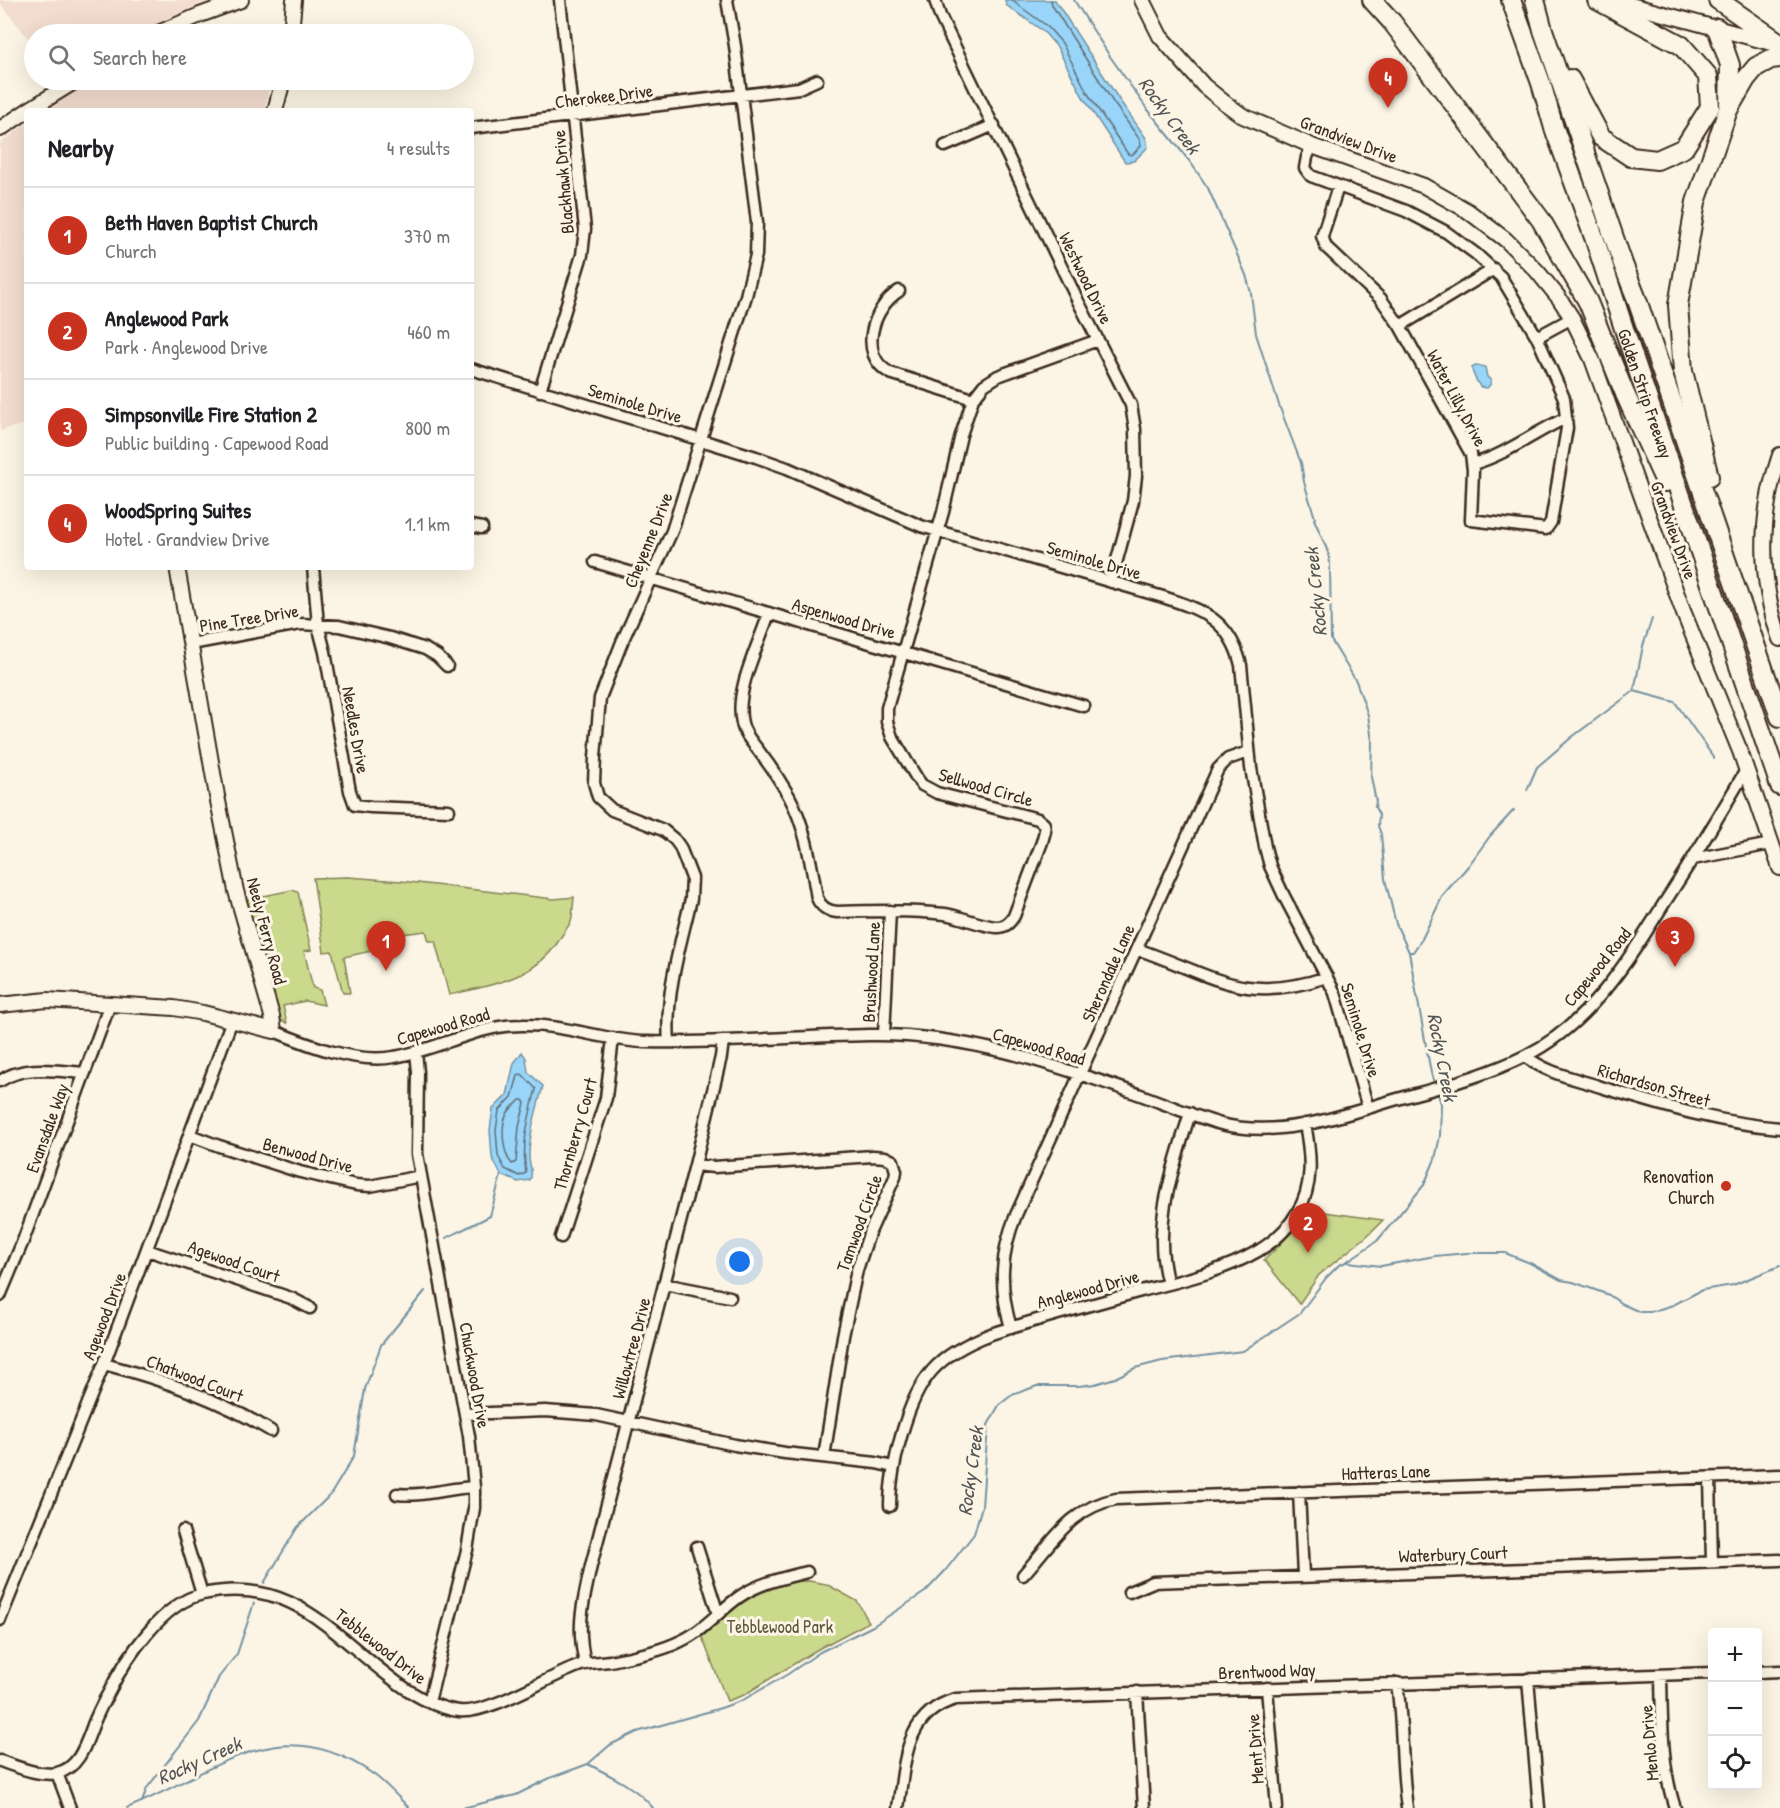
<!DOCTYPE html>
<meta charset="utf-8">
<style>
:root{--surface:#fff;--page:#f6f6f6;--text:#202124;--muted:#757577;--line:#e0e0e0;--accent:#c8321e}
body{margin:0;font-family:"Patrick Hand",sans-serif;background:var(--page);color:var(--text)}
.controls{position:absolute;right:18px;bottom:18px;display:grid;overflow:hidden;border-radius:6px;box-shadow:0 6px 24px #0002}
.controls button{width:54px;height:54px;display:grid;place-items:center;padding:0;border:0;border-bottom:2px solid var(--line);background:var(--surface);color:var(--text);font:30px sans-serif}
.you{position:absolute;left:740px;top:1262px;width:21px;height:21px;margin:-15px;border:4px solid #fff;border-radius:50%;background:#1a73e8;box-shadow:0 0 0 9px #1a73e833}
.badge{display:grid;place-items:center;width:39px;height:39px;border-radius:50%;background:var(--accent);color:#fff;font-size:20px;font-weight:700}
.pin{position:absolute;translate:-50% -50px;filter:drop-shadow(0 2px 3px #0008)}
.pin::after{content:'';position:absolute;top:32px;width:21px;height:18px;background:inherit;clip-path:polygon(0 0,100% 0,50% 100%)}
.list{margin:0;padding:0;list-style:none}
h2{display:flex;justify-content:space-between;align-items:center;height:78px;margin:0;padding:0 24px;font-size:26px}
h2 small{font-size:20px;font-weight:400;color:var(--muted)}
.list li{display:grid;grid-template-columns:39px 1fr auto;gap:18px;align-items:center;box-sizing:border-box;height:96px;padding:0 24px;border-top:2px solid var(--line)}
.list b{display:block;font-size:22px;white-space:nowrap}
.list p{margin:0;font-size:20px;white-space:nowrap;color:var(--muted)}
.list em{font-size:20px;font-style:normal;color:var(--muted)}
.icon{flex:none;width:33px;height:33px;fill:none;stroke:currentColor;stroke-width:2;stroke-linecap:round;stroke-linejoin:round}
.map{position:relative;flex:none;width:1780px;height:1808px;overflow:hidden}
.search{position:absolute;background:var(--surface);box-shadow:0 6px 24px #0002;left:24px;top:24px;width:450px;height:66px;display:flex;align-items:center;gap:15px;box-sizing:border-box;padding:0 21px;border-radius:33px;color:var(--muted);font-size:22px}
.panel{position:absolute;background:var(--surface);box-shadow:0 6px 24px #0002;left:24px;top:108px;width:450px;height:462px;border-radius:6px}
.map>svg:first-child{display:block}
.built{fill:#f3ddcf}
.green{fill:#cbd98d;stroke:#838256;stroke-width:1.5}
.water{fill:#98d5f9;stroke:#7391a1;stroke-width:1.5}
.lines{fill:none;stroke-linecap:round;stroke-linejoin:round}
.shore{stroke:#606e76;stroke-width:1.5}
.stream{stroke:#7391a1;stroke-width:2}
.street-casing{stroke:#3b2a1e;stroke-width:15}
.secondary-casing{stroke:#3b2a1e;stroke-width:18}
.highway-casing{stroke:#3b2a1e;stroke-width:22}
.street{stroke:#fcf5e5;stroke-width:10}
.secondary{stroke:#fcf5e5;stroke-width:14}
.highway{stroke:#fcf5e5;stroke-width:18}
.poi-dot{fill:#c8321e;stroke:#fcf5e5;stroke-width:2}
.labels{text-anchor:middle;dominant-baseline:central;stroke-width:6;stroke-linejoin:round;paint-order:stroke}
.street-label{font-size:18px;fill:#3b2a1e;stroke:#fcf5e5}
.poi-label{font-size:18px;fill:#3b2a1e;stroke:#fcf5e5;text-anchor:end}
.park-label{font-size:18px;fill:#5f563a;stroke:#fcf5e5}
.water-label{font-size:20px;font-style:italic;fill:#525555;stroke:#fcf5e5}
</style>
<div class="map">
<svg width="1780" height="1808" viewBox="0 0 1780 1808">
<rect width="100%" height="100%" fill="#fcf5e5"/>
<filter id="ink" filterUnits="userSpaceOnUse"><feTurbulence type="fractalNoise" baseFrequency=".0167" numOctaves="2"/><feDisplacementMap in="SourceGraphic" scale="12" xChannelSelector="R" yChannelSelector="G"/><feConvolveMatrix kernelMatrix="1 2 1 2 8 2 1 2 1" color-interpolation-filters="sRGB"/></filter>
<g filter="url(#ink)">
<!-- built -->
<path class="built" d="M 0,0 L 212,0 L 193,7 L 134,34 L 34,34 L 34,46 L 0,3 Z
M 94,80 L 271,80 L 264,111 L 44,111 L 79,86 Z
M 27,123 L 27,423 L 0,431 L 0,143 Z"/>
<!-- green -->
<path class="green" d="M 348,877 L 401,881 L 554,899 L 574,897 C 573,905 573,914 571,921 C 569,926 564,932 561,937 C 537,979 492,985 449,995 L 435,941 L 429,941 L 426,931 L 402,934 L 403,944 L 344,957 L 350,993 L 343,993 L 332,951 L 324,952 L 313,878 Z
M 292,890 L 298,892 L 311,950 L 304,951 L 313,988 L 320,990 L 324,1005 L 305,1001 L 283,1006 L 287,1023 L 279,1019 L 245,900 Z
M 1310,1210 L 1383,1220 L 1367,1236 L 1319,1275 L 1299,1304 L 1264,1260 L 1278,1247 Z
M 809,1581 L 826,1584 L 857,1601 L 869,1622 L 818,1649 L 744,1695 L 727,1701 L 702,1637 C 726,1615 752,1589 785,1582 C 793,1581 801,1581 809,1581 Z"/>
<!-- water -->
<path class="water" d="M 1005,0 L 1055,0 L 1118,98 L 1146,138 L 1148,147 L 1134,161 L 1125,162 L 1083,97 L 1057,47 L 1043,31 L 1006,5 Z
M 1477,365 L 1485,367 L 1487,377 L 1491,380 L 1490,385 L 1487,388 L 1480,387 C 1478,383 1471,372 1472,368 Z
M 522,1052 L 526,1058 L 528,1072 L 543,1086 C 537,1109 529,1133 529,1157 C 529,1166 534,1172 530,1180 L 518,1182 L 501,1175 L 492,1157 L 490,1130 L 493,1109 L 507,1095 L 514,1063 Z"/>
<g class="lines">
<!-- shore -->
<path class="shore" d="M 1011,0 L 1047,26 L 1062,43 L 1088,94 L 1128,154 L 1132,155 L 1141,146 L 1140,140 L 1113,102 L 1052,5 L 1051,0
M 520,1074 L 523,1075 L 536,1089 C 529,1117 521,1144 526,1173 L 519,1176 L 505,1169 L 498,1156 L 496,1130 L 499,1111 L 512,1097 L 518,1076 Z
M 520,1100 L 523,1100 L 525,1103 L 519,1127 L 516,1162 L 512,1164 C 503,1155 500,1126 507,1114 C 509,1109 516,1105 520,1100 Z"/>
<!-- stream -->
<path class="stream" d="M 1074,0 L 1109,55 L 1145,106 L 1191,163 L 1208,188 L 1246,275 L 1251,293 L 1256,334 L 1280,408 L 1301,463 L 1304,482 L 1315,518 L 1314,519 L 1328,552 L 1330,563 L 1331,640 L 1356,681 L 1368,715 L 1372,741 L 1371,777 L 1376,802 L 1375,807 L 1379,815 L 1378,826 L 1381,834 L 1385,879 L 1396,924 L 1409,952 L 1431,1073 L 1435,1086
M 1634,691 L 1675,702 L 1714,758
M 1527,790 L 1537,767 L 1572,737 L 1634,691 L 1643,646 L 1652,619
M 1409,952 L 1413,952 L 1422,939 L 1443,895 L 1469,865 L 1490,836 L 1514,810
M 446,1238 L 490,1216 L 501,1175
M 1348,1262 L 1381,1266 L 1435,1256 L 1467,1253 L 1505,1253 L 1530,1263 L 1561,1280 L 1573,1282 L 1609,1295 L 1622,1304 L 1640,1312 L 1650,1312 L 1673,1305 L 1702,1290 L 1733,1285 L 1780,1266
M 264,1583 L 297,1528 L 331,1494 L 354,1456 L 365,1389 L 381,1345 L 425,1291
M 588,1764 C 611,1776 636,1787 653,1808
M 142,1802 L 147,1788 L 199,1721 L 219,1677 L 237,1654 L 254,1603
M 127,1808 C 215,1773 278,1707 373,1774 C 386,1783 398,1797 409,1808
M 462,1808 L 516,1795 L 550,1778 L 588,1764 L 610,1745 L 637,1732 L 721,1708 L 743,1700 L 788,1674 L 820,1652 L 873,1626 L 925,1592 L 945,1571 L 974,1534 L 982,1506 L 988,1425 L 999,1405 L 1012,1395 L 1037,1386 L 1079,1386 L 1095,1384 L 1115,1378 L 1135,1368 L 1162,1361 L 1243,1351 L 1300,1313 L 1326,1278 L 1339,1265 L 1346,1262 L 1377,1241 L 1424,1185 L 1435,1159 L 1440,1136 L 1441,1104 L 1437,1091"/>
<defs>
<path id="street" d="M 935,0 L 940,16 L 1077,299 L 1131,405 L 1135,429 L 1136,476 L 1133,501 L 1111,582
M 471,128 L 799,88 L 817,80
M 945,146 L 994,125
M 1312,146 L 1307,157 L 1305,168 L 1311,176 L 1406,211 L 1446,232 L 1476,254 L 1501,277 L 1537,337 L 1564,398 L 1567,428 L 1551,522 L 1546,529 L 1471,520 L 1473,470 L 1471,454 L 1400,326 L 1381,299 L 1326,247 L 1322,236 L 1338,187
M 899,291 C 873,307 857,355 890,373 L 973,399
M 1400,326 L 1494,269
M 1537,337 L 1572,318
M 471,369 L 756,457 L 787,468 L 921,526 L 1163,597 C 1203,610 1230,620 1241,665 L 1251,768 L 1265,847 L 1270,866 L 1284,896 L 1335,993 L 1368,1108
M 540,391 L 582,255 L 585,229 L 560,0
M 1473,464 C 1506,455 1535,432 1566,418
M 471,526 L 482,528
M 595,562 L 1084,706
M 313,567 L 318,625 L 325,652 L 350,791 L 355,805 L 371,807 L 449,810
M 769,613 C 759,645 734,690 742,723 C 744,735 755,745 761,754 C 771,767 781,782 789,796 C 806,827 811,864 817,898 C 821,907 827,911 837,912 C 873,911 909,910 945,914 C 959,916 988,928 999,927 C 1007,926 1010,922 1014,916 L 1042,842 L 1045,831 L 1044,824 L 1038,819 L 937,793 L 922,785 L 918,780 L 892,737 L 887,722 L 887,708 L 943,512 L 961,435 L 973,399 L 984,385 L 998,376 L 1098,340
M 191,644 L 300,624 L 339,626 L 390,638 L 425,649 L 437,656 L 447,666
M 1693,859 L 1771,844
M 1137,949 C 1213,975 1243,1005 1327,977
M 274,1031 C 308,1045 357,1064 394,1057 C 438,1050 477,1025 522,1025 C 564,1024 604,1041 646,1042 C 720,1044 795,1036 869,1035 C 962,1033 1049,1063 1135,1093 C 1164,1103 1192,1116 1221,1124 C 1276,1138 1332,1119 1384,1103 C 1431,1089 1481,1078 1525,1056 C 1588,1025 1627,963 1663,905 C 1692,861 1719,816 1746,770
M 884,1035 L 890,911
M 669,1042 C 665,993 680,947 691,899 L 692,878 L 680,847 L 675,840 L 663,830 L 612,810 L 598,797 L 594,783 L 595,757 L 600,698 L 622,642 L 672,531 L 746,296 L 756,255 L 757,222 L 735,46 L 727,0
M 416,1052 L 418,1072 L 417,1154 L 469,1436 L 474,1487 L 474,1508 L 467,1550 L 429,1702
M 1525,1056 C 1548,1074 1574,1078 1601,1087 C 1661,1105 1717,1123 1780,1128
M 0,1081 C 24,1064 57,1071 85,1073
M 190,1135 L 219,1146 L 300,1172 L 356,1185 L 370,1186 L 421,1176
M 695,1165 L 714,1167 L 873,1156 L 885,1157 L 893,1161 L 896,1171 L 895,1177 L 869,1234 L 857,1270 L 843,1336 L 824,1457
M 561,1237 L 606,1098 L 613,1038
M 147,1250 L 291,1298 L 310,1308
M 664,1284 L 730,1297
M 1168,1284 C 1151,1224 1173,1170 1190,1113
M 0,1296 L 23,1241 L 110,1004
M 1011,1328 C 999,1287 1000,1254 1016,1215 L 1218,769 L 1228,759 L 1248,752
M 104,1364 C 161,1379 221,1400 271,1431
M 465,1414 L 545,1411 L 596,1415 L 735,1445 L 785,1453 L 876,1463 L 893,1467
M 1710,1478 L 1712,1562
M 1299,1492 L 1303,1575
M 397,1494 C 423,1497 448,1488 474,1487
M 890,1506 C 890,1481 895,1458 902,1433 C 918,1377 937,1355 991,1334 C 1040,1318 1091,1305 1141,1291 C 1180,1281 1222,1272 1258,1251 C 1273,1242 1288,1229 1297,1213 C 1314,1186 1311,1155 1305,1124
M 183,1531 L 202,1594
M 697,1547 L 718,1614
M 1023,1575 C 1052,1543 1070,1508 1116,1499 L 1780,1475
M 1129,1592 L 1153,1582 L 1780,1560
M 0,1620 L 104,1364 L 232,1020
M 585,1663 C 576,1626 583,1603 591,1566 L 695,1165 L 721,1057 L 723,1041
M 1758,1672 L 1780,1671
M 1661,1675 C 1662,1719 1661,1766 1675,1808
M 1528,1679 L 1539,1808
M 1397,1683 C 1403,1725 1401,1767 1407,1808
M 1267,1688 L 1277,1808
M 1137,1692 L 1144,1808
M 0,1761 C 15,1766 41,1777 57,1773 C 81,1768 87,1739 95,1720 C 99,1711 103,1702 108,1694 C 125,1659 163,1602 203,1594 C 287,1576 327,1628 386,1674 C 407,1691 432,1708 459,1711 C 488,1715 551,1675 581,1665 C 591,1662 601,1662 610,1661 C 634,1656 659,1652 681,1641 C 703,1631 719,1611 739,1597 C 759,1583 783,1578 807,1572
M 57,1773 L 70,1808
M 898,1808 C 905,1764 904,1713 956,1699 L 1712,1673"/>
<path id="secondary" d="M 1142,0 L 1160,36 L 1204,86 L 1225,103 L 1243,116 L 1312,146 L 1424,186 L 1468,211 L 1506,240 L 1537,271 L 1559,298 L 1572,318 L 1592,359 L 1683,611 L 1740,751 L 1780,868
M 1612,0 L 1775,44
M 156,34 L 200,15 L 241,0
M 291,34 L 294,0
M 27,111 L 77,80
M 275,111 L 283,80
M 0,129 L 27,111
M 1780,455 C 1776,468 1771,482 1769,496 C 1760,544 1764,593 1780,639
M 0,1005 L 47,1000 L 174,1008 L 203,1013 L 274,1031 L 272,1016 L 236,891 L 217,796 L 177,567"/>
<g id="highway">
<path d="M 1372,0 L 1392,22 L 1541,220 L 1588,302 L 1625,394 L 1665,482"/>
<path id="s1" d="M 1511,0 L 1541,83 L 1554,128 L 1595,240 L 1631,350 L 1780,786"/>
<path d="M 1535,0 L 1543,30 L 1623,264 L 1636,297 L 1780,717"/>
<path d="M 1718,0 L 1780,43"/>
<path d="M 1717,28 L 1730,65 L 1729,105"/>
<path d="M 1570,79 L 1601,137 L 1631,157 L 1657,160 L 1684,148 L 1710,107 L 1708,76 L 1681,45 L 1597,0"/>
<path d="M 1709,477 L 1683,371 L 1678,305 L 1696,202 L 1728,110 L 1746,79 L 1756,67 L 1771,59 L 1780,58"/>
</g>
</defs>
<!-- street casing -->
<use href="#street" class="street-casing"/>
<!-- secondary casing -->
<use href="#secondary" class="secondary-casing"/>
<!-- highway casing -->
<use href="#highway" class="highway-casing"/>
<!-- street -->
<use href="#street" class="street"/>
<!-- secondary -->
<use href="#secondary" class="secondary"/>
<!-- highway -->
<use href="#highway" class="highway"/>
</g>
</g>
<!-- markers -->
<circle class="poi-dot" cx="1726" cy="1186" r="6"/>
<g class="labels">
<!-- street labels -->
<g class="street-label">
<text transform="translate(604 96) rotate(-7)">Cherokee Drive</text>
<text transform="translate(1349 139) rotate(21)">Grandview Drive</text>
<text transform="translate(563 182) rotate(-95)">Blackhawk Drive</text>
<text transform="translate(1086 278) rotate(64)">Westwood Drive</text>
<text stroke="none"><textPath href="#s1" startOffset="416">Golden Strip Freeway</textPath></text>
<text transform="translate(1457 398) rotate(62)">Water Lilly Drive</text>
<text transform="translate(635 403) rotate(17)">Seminole Drive</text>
<text transform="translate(1674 530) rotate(70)">Grandview Drive</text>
<text transform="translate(648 540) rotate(-68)">Cheyenne Drive</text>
<text transform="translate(1094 560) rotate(16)">Seminole Drive</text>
<text transform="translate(249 618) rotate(-9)">Pine Tree Drive</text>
<text transform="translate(844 618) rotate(16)">Aspenwood Drive</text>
<text transform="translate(356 730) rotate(80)">Needles Drive</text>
<text transform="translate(986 787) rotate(16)">Sellwood Circle</text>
<text transform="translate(267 931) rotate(75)">Neely Ferry Road</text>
<text transform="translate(1597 967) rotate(-51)">Capewood Road</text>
<text transform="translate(871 972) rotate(-87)">Brushwood Lane</text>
<text transform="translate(1108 973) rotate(-66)">Sherondale Lane</text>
<text transform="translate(443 1026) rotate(-16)">Capewood Road</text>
<text transform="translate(1361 1030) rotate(73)">Seminole Drive</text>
<text transform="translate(1039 1046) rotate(16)">Capewood Road</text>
<text transform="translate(1654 1085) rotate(16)">Richardson Street</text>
<text transform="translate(47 1128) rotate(-70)">Evansdale Way</text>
<text transform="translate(575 1134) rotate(-74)">Thornberry Court</text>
<text transform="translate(308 1155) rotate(15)">Benwood Drive</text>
<text transform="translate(859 1223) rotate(-70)">Tamwood Circle</text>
<text transform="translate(234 1261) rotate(19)">Agewood Court</text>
<text transform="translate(1088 1289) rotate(-15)">Anglewood Drive</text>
<text transform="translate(104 1316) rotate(-69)">Agewood Drive</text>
<text transform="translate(631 1348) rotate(-75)">Willowtree Drive</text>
<text transform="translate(475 1375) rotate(80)">Chuckwood Drive</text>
<text transform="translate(195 1378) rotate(21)">Chatwood Court</text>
<text transform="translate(1386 1472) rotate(-2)">Hatteras Lane</text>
<text transform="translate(1453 1554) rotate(-2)">Waterbury Court</text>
<text transform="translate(381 1646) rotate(38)">Tebblewood Drive</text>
<text transform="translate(1267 1671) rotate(-2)">Brentwood Way</text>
<text transform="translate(1649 1743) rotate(-95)">Menlo Drive</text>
<text transform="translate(1255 1749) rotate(-94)">Ment Drive</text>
</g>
<!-- poi labels -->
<g class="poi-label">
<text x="1714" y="1176">Renovation<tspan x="1714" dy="21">Church</tspan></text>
</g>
<!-- park labels -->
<g class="park-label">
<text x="780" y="1626">Tebblewood Park</text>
</g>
<!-- water labels -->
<g class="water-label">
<text transform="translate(1170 115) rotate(54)">Rocky Creek</text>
<text transform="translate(1315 592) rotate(-96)">Rocky Creek</text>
<text transform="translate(1443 1057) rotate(79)">Rocky Creek</text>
<text transform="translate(970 1471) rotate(-82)">Rocky Creek</text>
<text transform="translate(199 1760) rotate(-24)">Rocky Creek</text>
</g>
</g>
</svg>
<div class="controls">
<button>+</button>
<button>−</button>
<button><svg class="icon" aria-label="locate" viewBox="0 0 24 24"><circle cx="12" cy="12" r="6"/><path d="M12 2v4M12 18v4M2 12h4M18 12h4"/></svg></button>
</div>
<div class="you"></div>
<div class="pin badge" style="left:386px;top:971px">1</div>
<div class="pin badge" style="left:1308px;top:1253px">2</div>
<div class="pin badge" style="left:1675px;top:967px">3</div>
<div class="pin badge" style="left:1388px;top:108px">4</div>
<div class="search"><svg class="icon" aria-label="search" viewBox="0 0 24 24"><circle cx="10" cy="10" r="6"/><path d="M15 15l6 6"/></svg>Search here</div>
<section class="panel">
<h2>Nearby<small>4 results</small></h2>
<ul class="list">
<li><span class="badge">1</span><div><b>Beth Haven Baptist Church</b><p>Church</p></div><em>370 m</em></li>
<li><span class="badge">2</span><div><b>Anglewood Park</b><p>Park · Anglewood Drive</p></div><em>460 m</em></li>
<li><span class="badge">3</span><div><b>Simpsonville Fire Station 2</b><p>Public building · Capewood Road</p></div><em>800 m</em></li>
<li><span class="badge">4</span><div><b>WoodSpring Suites</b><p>Hotel · Grandview Drive</p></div><em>1.1 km</em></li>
</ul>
</section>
</div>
